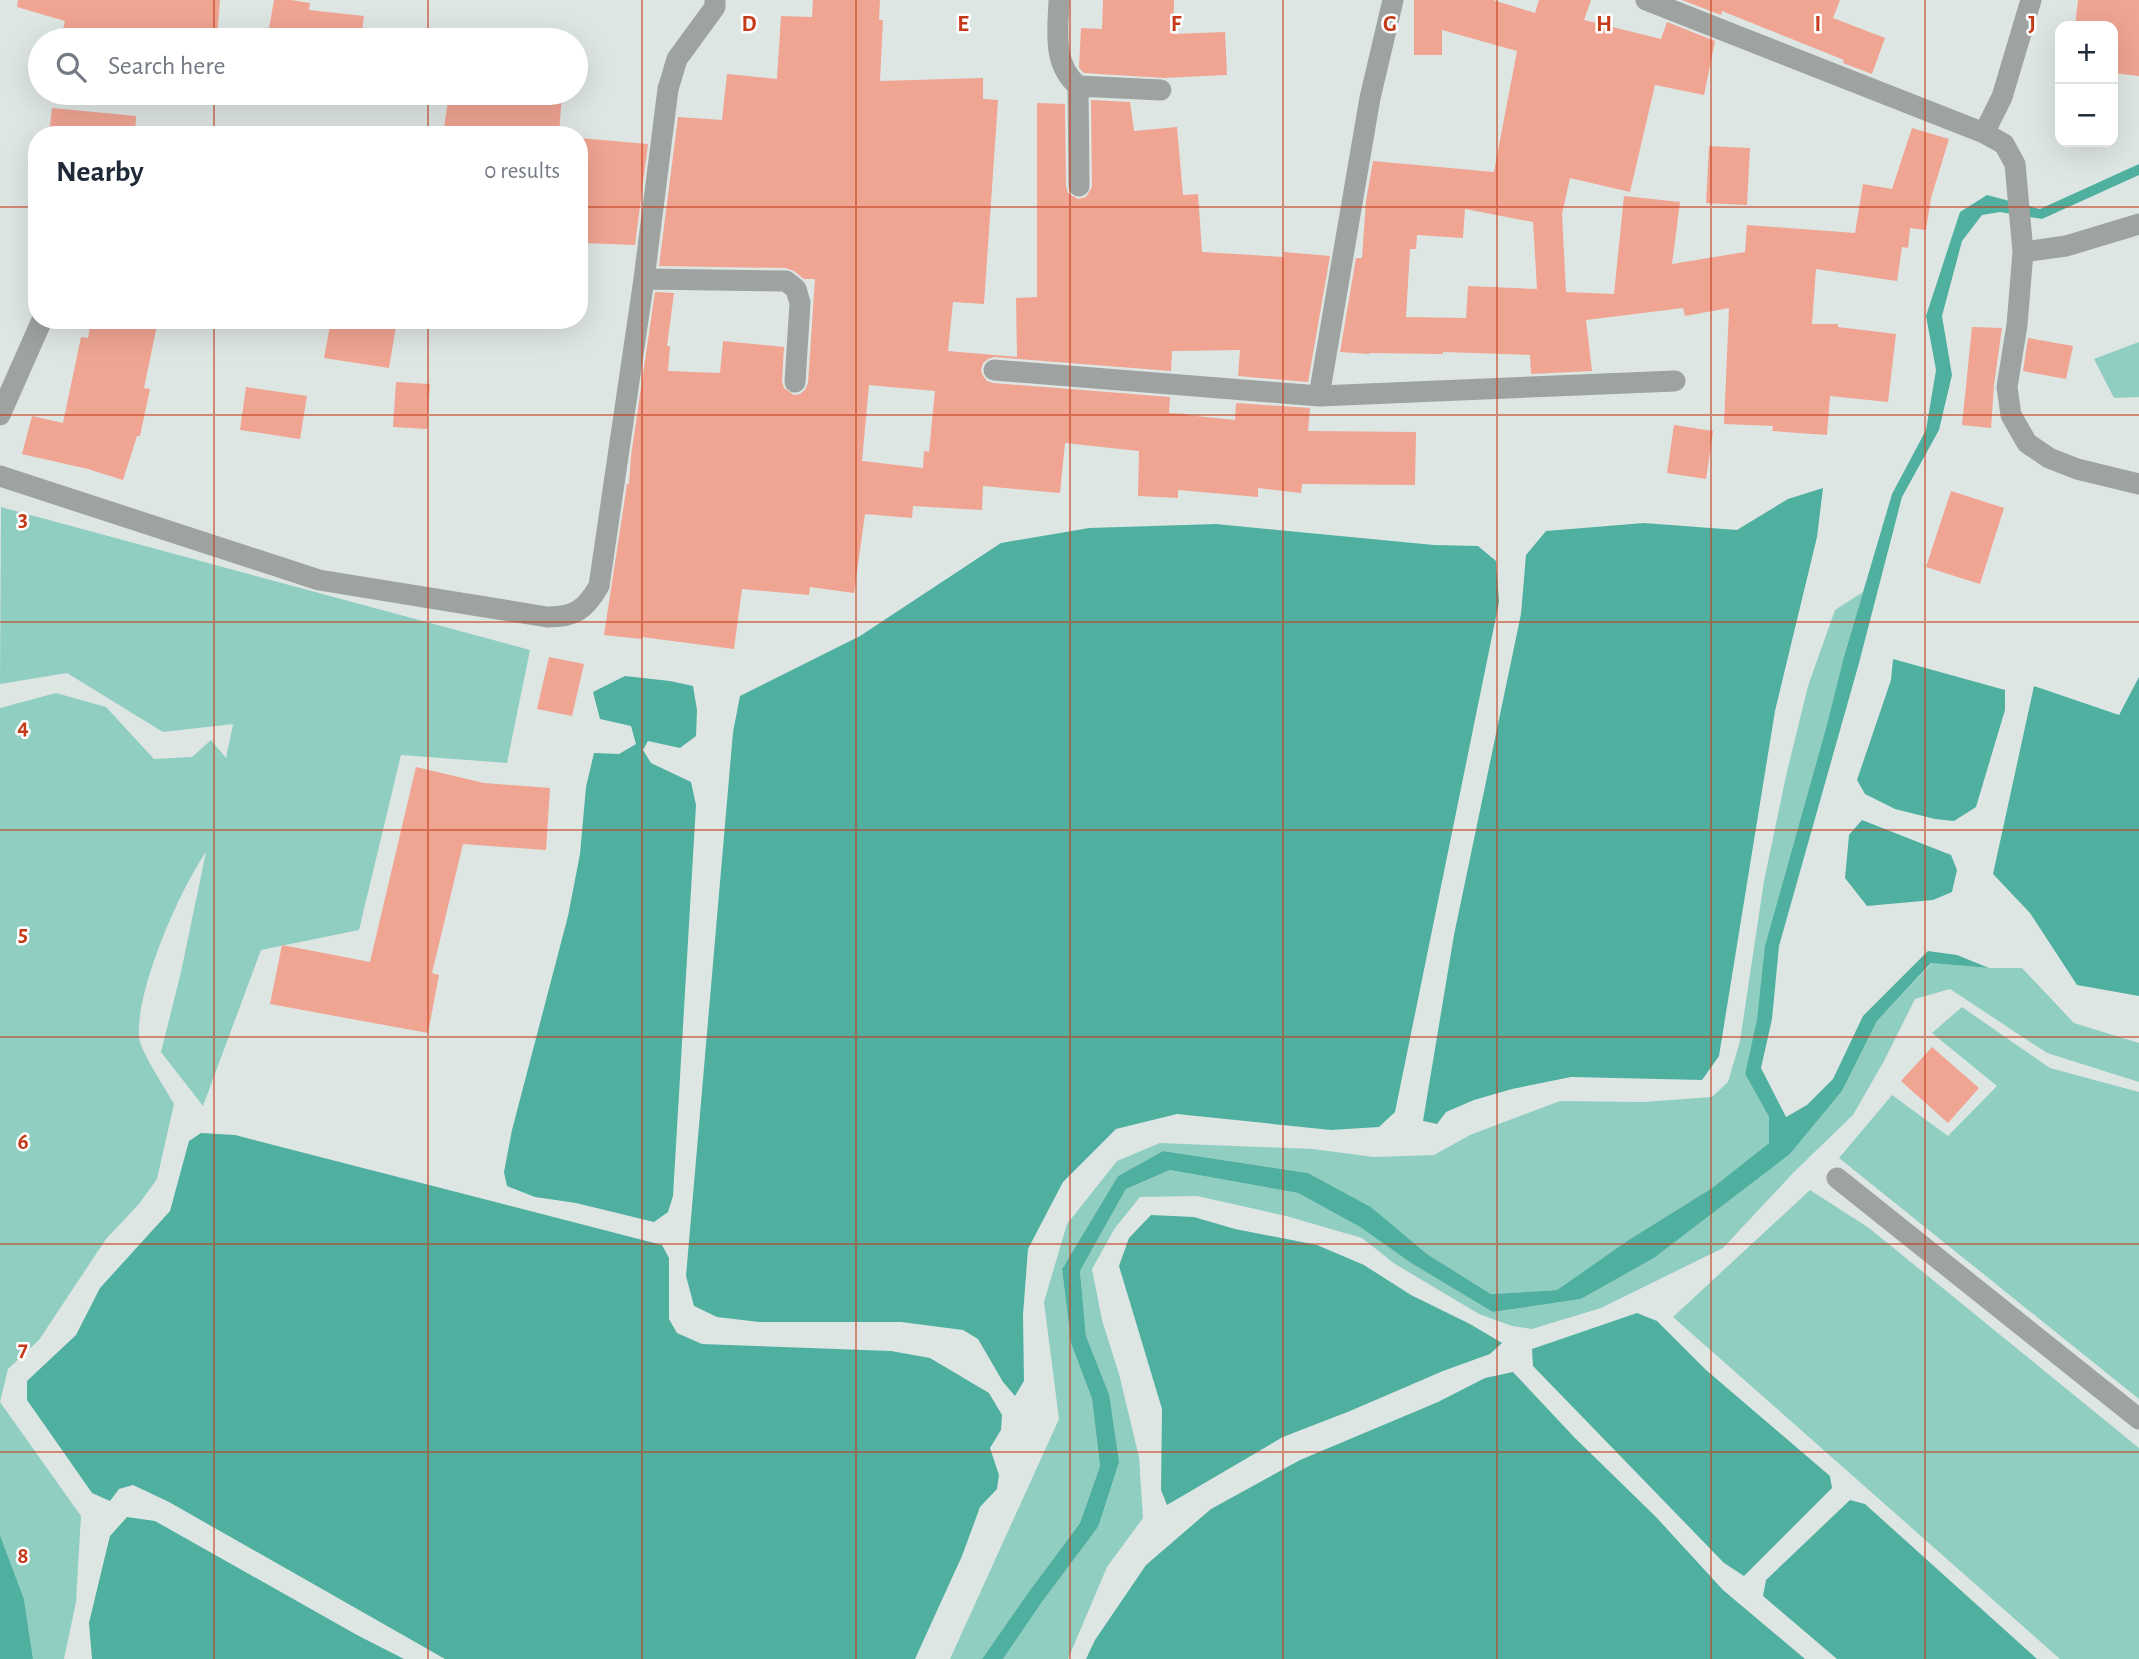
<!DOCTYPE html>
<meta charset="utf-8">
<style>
:root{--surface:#fff;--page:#f6f6f7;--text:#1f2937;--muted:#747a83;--line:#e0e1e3}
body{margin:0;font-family:"Alegreya Sans",sans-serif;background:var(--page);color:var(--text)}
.controls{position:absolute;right:21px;top:21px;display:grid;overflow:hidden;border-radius:14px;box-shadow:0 7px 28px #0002}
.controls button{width:63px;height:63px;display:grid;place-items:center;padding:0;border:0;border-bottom:2px solid var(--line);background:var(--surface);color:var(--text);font:35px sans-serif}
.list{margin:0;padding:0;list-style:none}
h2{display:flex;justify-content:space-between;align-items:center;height:91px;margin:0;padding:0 28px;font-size:30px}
h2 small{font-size:23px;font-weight:400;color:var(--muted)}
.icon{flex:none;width:38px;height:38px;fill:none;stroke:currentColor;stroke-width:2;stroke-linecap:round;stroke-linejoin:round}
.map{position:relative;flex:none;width:2139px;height:1659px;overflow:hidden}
.search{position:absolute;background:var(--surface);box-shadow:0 7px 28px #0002;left:28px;top:28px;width:560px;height:77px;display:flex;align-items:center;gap:18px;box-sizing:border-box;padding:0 24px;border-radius:38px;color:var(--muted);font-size:26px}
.panel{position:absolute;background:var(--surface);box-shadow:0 7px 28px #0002;left:28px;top:126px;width:560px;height:203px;border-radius:28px}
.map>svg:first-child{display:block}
.green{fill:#90cec1}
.water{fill:#50b0a0}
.building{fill:#f0a492;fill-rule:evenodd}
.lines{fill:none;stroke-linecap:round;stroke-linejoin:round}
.minor{stroke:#9ea2a1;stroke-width:21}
.grid{fill:none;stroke:#c53b1a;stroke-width:2;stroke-opacity:0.55}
.grid-label{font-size:23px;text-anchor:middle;font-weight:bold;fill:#c53b1a;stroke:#fff;stroke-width:5;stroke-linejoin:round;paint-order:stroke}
</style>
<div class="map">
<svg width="2139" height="1659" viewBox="0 0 2139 1659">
<rect width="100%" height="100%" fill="#dee6e4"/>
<!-- green -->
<path class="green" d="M 2139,342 L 2139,397 L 2114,398 L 2094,359 Z
M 1,507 L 530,650 L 507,763 L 401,755 L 359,930 L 261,950 L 203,1106 L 161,1052 L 181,972 L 206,852 C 179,891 136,990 139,1037 C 139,1049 167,1091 174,1104 L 157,1179 L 139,1204 L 106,1239 L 39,1340 L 8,1369 L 0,1402 L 81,1516 L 76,1602 L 64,1659 L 33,1659 L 24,1599 L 0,1535 L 0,708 L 56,693 L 106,707 L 154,759 L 192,757 L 211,740 L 226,758 L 233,724 L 163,732 L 67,673 L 0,684 Z
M 1863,592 L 1843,660 L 1745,1074 L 1769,1117 L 1769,1143 L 1712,1188 L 1627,1241 L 1557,1290 L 1491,1294 L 1427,1254 L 1371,1207 L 1308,1173 L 1163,1151 L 1118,1176 L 1062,1269 L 1071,1343 L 1092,1399 L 1100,1466 L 1080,1523 L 1028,1593 L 982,1659 L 950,1659 L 1059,1419 L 1044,1302 L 1067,1224 L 1117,1161 L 1160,1143 L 1313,1149 L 1374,1157 L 1434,1155 L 1470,1135 L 1560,1101 L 1643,1102 L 1712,1097 L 1728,1082 L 1740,1041 L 1764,881 L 1786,776 L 1808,686 L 1835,610 Z
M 1932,963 L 1989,968 L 2022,968 L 2074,1023 L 2139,1043 L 2139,1082 L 2047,1053 L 1950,989 L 1915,999 L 1884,1061 L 1853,1115 L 1794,1172 L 1723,1248 L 1601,1308 L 1532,1329 L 1512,1326 L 1479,1314 L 1395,1264 L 1362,1238 L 1286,1216 L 1197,1196 L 1140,1197 L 1115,1228 L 1092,1269 L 1102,1320 L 1119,1374 L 1139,1457 L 1143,1518 L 1107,1567 L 1068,1659 L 1003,1659 L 1042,1602 L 1098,1527 L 1109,1394 L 1086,1336 L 1080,1271 L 1126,1189 L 1170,1170 L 1298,1193 L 1360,1227 L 1411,1263 L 1494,1312 L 1581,1299 L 1654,1258 L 1790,1154 L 1842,1091 L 1877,1021 Z
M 1962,1007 L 2050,1068 L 2139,1092 L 2139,1399 L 1839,1158 L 1892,1095 L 1948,1136 L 1997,1086 L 1932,1033 Z
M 1810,1190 L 1869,1228 L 2139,1448 L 2139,1659 L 2060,1659 L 1673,1317 Z"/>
<!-- water -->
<path class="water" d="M 2139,164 L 2139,175 L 2042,219 L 2000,212 L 1982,215 L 1962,241 L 1942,316 L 1952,375 L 1939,430 L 1902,497 L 1859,663 L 1779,946 L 1772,1019 L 1761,1068 L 1786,1117 L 1807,1105 L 1833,1079 L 1863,1016 L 1928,951 L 1957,955 L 1989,968 L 1931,963 L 1877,1021 L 1842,1091 L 1790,1154 L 1654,1258 L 1581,1299 L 1493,1312 L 1411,1263 L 1360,1227 L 1298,1193 L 1170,1170 L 1126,1189 L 1080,1271 L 1086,1336 L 1109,1394 L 1119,1462 L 1098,1527 L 1042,1602 L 1003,1659 L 982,1659 L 1028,1593 L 1080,1523 L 1100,1466 L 1092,1399 L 1071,1343 L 1062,1269 L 1118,1176 L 1163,1151 L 1308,1173 L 1371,1207 L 1427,1254 L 1491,1294 L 1557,1290 L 1627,1241 L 1712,1188 L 1769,1143 L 1769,1117 L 1745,1074 L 1757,1020 L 1765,946 L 1827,725 L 1843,660 L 1892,494 L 1926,430 L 1936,370 L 1926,316 L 1960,212 L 1987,195 L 2040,209 Z
M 1823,488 L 1817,537 L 1775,711 L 1719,1056 L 1702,1080 L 1571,1077 L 1512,1089 L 1474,1100 L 1446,1112 L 1437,1124 L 1423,1121 L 1454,935 L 1521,614 L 1526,555 L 1546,531 L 1644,523 L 1737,530 L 1788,499 Z
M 1216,524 L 1434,545 L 1478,546 L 1496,561 L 1499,602 L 1395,1112 L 1379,1127 L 1331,1130 L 1177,1114 L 1116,1129 L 1063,1182 L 1028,1249 L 1023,1315 L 1024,1381 L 1015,1396 L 1003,1382 L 978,1339 L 963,1330 L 901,1322 L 759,1322 L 717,1317 L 694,1306 L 686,1276 L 733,732 L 740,696 L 860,636 L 1001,543 L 1089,528 Z
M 1893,659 L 2005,690 L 2005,710 L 1976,807 L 1954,821 L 1935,819 L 1895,809 L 1865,794 L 1857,780 L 1891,680 Z
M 625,676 L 670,681 L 693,686 L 697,710 L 696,736 L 680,748 L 648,741 L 643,750 L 651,763 L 691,782 L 696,805 L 673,1196 L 668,1212 L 654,1222 L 576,1203 L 535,1197 L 507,1186 L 504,1172 L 512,1130 L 568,916 L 580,854 L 586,787 L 594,753 L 619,754 L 636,744 L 631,726 L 600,719 L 593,692 Z
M 2139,677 L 2139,996 L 2077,985 L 2030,913 L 1993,874 L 2034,686 L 2119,715 Z
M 1862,820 L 1951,855 L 1957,870 L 1952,892 L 1933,900 L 1867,906 L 1845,878 L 1849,835 Z
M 201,1133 L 235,1135 L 662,1245 L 669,1258 L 669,1319 L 677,1333 L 702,1344 L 891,1351 L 930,1358 L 989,1393 L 1002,1415 L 1001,1430 L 990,1448 L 999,1475 L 997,1489 L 980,1507 L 962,1556 L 915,1659 L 445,1659 L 169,1502 L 133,1485 L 119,1489 L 110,1501 L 92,1493 L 27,1400 L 27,1381 L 76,1335 L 100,1288 L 170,1211 L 189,1141 Z
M 1151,1215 L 1194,1217 L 1235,1229 L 1317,1245 L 1364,1265 L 1411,1295 L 1470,1324 L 1502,1343 L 1490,1354 L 1443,1371 L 1350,1411 L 1283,1437 L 1167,1505 L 1161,1490 L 1162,1409 L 1119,1266 L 1129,1238 Z
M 1637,1313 L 1657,1321 L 1706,1370 L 1830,1476 L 1832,1488 L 1744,1576 L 1724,1563 L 1533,1366 L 1532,1349 Z
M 1513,1372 L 1575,1438 L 1656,1517 L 1723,1590 L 1805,1659 L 1086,1659 L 1095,1640 L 1146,1565 L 1211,1509 L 1300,1460 L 1438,1402 L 1485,1378 Z
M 1850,1500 L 1865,1504 L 2037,1659 L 1837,1659 L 1763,1596 L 1766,1580 Z
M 127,1517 L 155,1521 L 357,1635 L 404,1659 L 92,1659 L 89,1623 L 100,1577 L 110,1536 Z
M 0,1535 L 24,1599 L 33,1659 L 0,1659 Z"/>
<!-- building -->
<path class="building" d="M 18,0 L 220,0 L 217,40 L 60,40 L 65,21 L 17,7 Z
M 274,0 L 291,0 L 310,3 L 309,10 L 364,16 L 361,40 L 267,40 Z
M 813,0 L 880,0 L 879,20 L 883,20 L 880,81 L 983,78 L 983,99 L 998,100 L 984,304 L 953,302 L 948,351 L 1017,357 L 1016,298 L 1037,297 L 1037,103 L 1065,104 L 1066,186 L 1068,193 L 1078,199 L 1086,197 L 1092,187 L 1091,100 L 1130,102 L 1134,131 L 1177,127 L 1183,195 L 1198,194 L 1202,252 L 1284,257 L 1284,252 L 1330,256 L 1308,382 L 1238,376 L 1240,350 L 1172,351 L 1171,371 L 994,357 L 988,359 L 983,363 L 981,370 L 983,376 L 987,381 L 993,383 L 1170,397 L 1169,413 L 1187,414 L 1186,415 L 1235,420 L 1236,403 L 1310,408 L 1308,431 L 1416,432 L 1415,485 L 1302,484 L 1301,493 L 1258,488 L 1258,497 L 1178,490 L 1178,498 L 1138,496 L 1139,451 L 1065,443 L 1060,493 L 983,486 L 982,510 L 913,506 L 912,518 L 865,514 L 854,593 L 810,587 L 809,595 L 742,589 L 734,649 L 642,637 L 642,639 L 604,635 L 627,484 L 629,484 L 631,456 L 655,292 L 674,293 L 667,346 L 670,346 L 668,371 L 720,373 L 723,341 L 784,347 L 782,381 L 784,388 L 794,395 L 800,394 L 805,390 L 808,383 L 815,279 L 804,279 L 794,271 L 786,268 L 659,266 L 678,117 L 722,120 L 727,74 L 777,79 L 781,16 L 812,17 ZM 869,385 L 935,391 L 929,452 L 924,451 L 923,468 L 862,461 Z
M 1103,0 L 1174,0 L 1173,34 L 1225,32 L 1227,75 L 1164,78 L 1084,73 L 1079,68 L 1081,28 L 1102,29 Z
M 1414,0 L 1493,0 L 1535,13 L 1539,0 L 1591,0 L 1584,20 L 1661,39 L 1667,22 L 1715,41 L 1704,95 L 1655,85 L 1630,192 L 1570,178 L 1562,214 L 1566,292 L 1614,294 L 1624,196 L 1680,202 L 1672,264 L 1745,252 L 1747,225 L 1855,233 L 1863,184 L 1892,189 L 1912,128 L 1949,139 L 1931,198 L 1926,230 L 1910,228 L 1908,248 L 1902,247 L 1897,281 L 1816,269 L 1812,324 L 1838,324 L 1838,327 L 1896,334 L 1888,402 L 1830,396 L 1827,435 L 1772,431 L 1773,426 L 1724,424 L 1729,308 L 1685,316 L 1683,308 L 1586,320 L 1592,371 L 1531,374 L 1530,355 L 1443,352 L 1443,354 L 1369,353 L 1369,354 L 1340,352 L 1356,258 L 1362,258 L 1366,201 L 1373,161 L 1494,172 L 1517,51 L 1442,30 L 1442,55 L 1414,55 ZM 1465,209 L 1533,222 L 1537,289 L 1468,286 L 1466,318 L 1406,317 L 1410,249 L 1416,249 L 1417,235 L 1463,238 Z
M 1682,0 L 1840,0 L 1833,18 L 1885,38 L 1872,74 L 1843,63 L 1844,60 L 1722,11 L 1721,15 Z
M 2078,0 L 2139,0 L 2139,76 L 2113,73 L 2113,26 L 2075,26 Z
M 449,93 L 562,93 L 559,135 L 443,135 Z
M 52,108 L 136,116 L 135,135 L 49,135 Z
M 579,138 L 648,144 L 635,245 L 583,243 L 585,186 L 579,186 Z
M 1709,146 L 1750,148 L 1747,205 L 1706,203 Z
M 91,320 L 158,320 L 144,388 L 150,389 L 140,436 L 137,436 L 123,480 L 88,469 L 22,454 L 32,416 L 63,423 L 81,337 L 88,338 Z
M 331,320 L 397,320 L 389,368 L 324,358 Z
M 1972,327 L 2002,328 L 1994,385 L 1991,428 L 1962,425 Z
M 2028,338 L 2073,346 L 2066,379 L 2023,371 Z
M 396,382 L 430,384 L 427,429 L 393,427 Z
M 246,387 L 307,396 L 300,439 L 240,430 Z
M 1674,425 L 1713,431 L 1706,479 L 1667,473 Z
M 1951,491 L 2004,508 L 1980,584 L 1926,567 Z
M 549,657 L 584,664 L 572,716 L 537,709 Z
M 416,767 L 484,783 L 550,788 L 546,850 L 463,844 L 432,973 L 439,975 L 428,1033 L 270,1004 L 282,945 L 370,962 Z
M 1932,1047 L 1979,1088 L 1948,1123 L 1901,1081 Z"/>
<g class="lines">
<!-- minor -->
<path class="minor" d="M 1059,0 C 1058,30 1052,64 1078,86 L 1161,90
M 1646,0 L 1984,133 L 2002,97 L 2031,0
M 1078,86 L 1079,186
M 1984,133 L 2004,144 L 2015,164 L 2023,252 L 2017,325 L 2007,387 L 2011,415 L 2027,443 L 2049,458 L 2077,469 L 2139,484
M 2023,252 L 2066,246 L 2139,224
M 644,279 L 786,281 L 796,289 L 800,303 L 795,382
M 994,370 L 1319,396 L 1675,381
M 1319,396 L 1370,98 L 1393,0
M 0,415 L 42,320
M 0,476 L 319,580 L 547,617 C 575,617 585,610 599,586 L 644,279 L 668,89 L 677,59 L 715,7 L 715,0
M 1837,1178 L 2139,1419"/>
</g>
<!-- grid -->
<path class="grid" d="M 214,0 L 214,40M 428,0 L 428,40M 642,0 L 642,1659M 856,0 L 856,1659M 1070,0 L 1070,1659M 1283,0 L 1283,1659M 1497,0 L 1497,1659M 1711,0 L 1711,1659M 1925,0 L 1925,1659M 214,93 L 214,135M 428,93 L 428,135M 0,207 L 37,207M 579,207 L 2139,207M 214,320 L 214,1659M 428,320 L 428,1659M 0,415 L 2139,415M 0,622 L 2139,622M 0,830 L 2139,830M 0,1037 L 2139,1037M 0,1244 L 2139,1244M 0,1452 L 2139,1452"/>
<g class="grid-label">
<text x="749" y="31">D</text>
<text x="963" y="31">E</text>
<text x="1176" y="31">F</text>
<text x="1390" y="31">G</text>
<text x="1604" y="31">H</text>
<text x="1818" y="31">I</text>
<text x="2032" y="31">J</text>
<text x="23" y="526">3</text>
<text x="23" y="734">4</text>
<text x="23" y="941">5</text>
<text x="23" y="1149">6</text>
<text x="23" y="1356">7</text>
<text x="23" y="1563">8</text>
</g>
</svg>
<div class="controls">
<button>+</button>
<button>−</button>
</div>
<div class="search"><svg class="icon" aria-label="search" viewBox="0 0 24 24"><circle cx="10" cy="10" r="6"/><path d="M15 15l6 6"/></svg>Search here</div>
<section class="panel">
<h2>Nearby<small>0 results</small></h2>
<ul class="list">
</ul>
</section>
</div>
